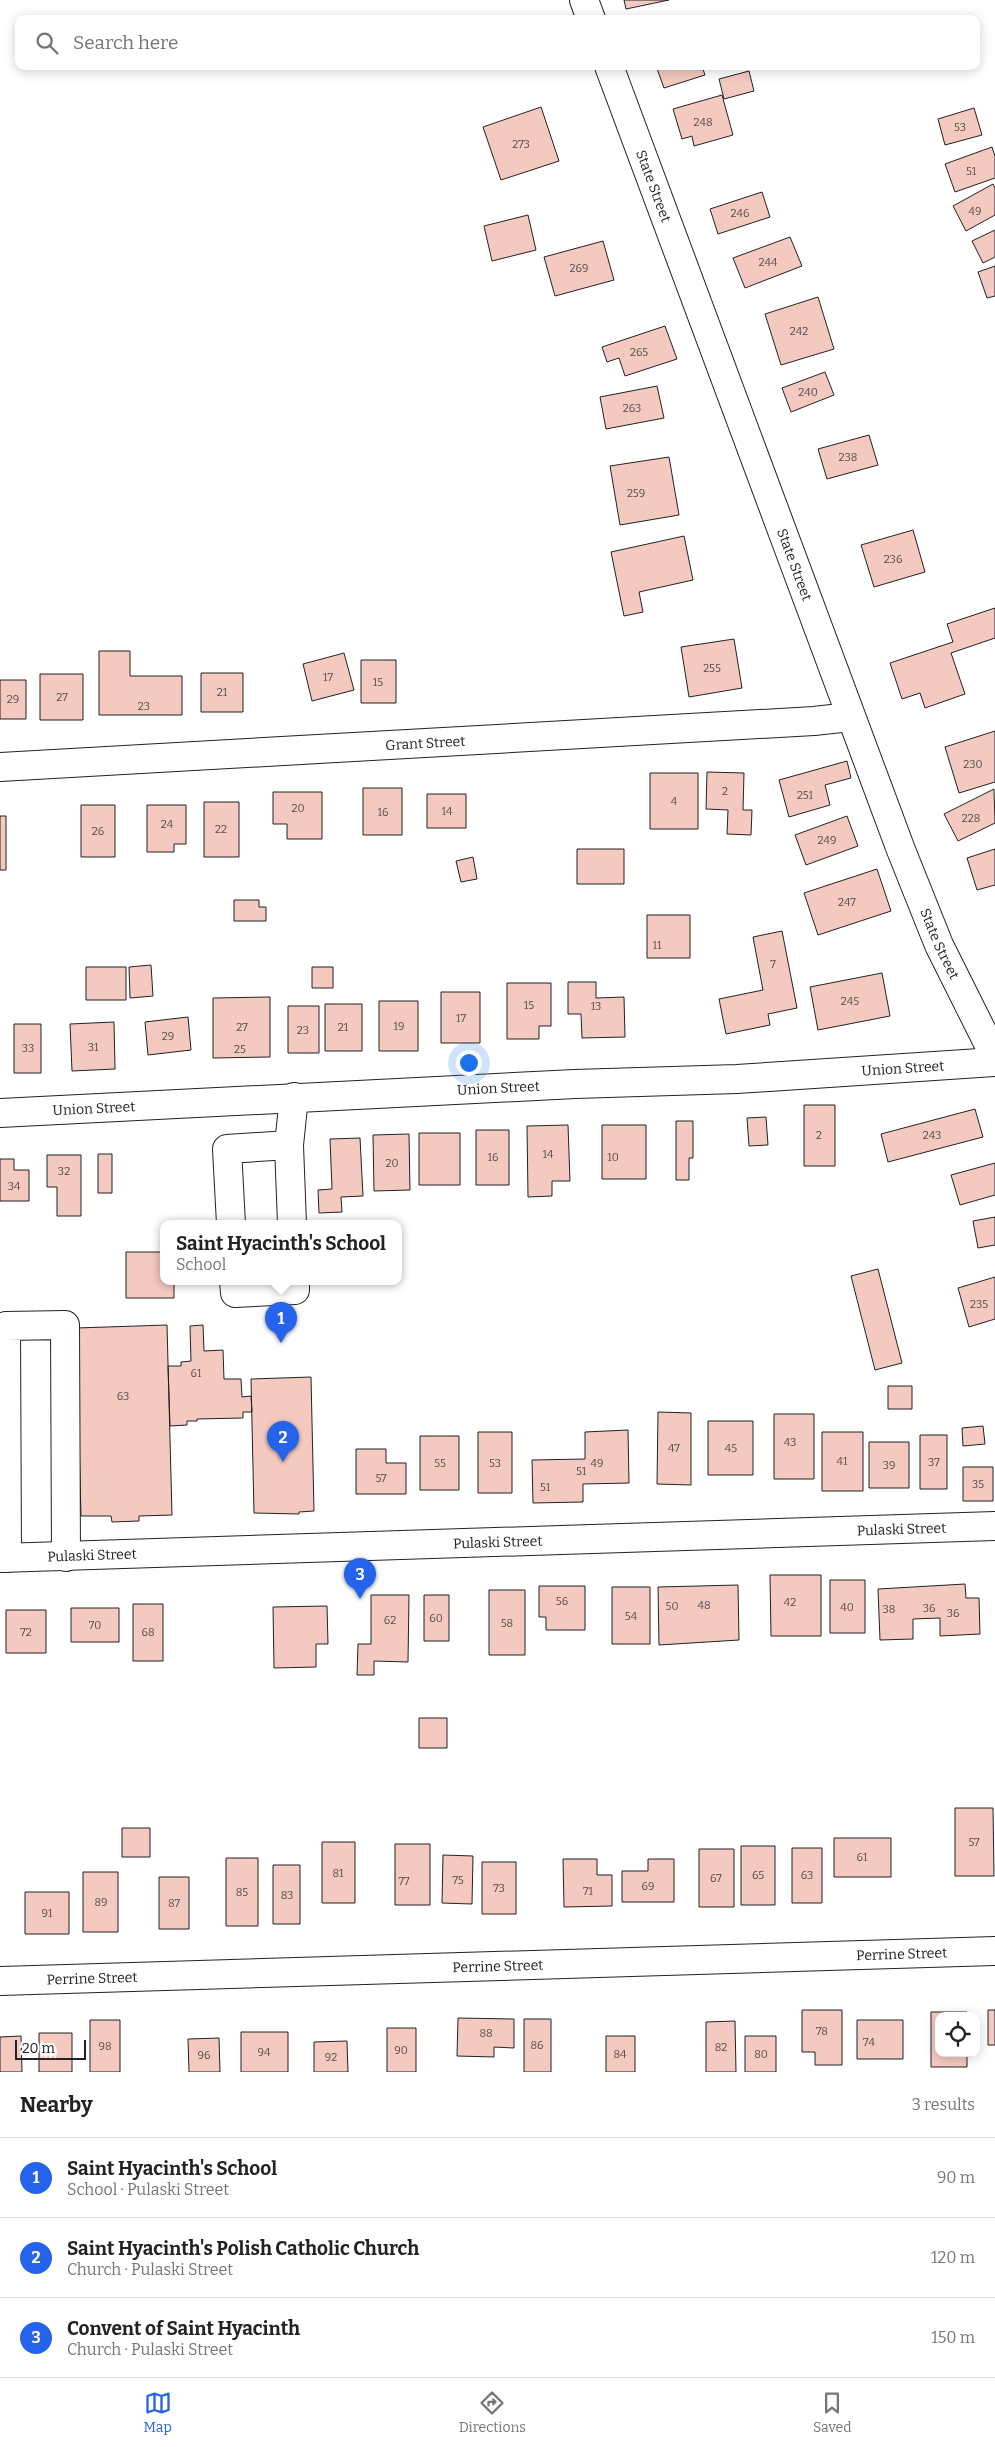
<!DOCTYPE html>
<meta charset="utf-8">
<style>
:root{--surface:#fff;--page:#f2f2f2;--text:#222;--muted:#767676;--line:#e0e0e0;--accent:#2563eb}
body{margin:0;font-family:Bitter,serif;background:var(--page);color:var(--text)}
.controls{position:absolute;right:15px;bottom:15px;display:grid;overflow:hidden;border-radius:10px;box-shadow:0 2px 12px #0003}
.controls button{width:45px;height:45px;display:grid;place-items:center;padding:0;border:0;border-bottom:1px solid var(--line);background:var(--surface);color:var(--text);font:25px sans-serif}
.scale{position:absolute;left:15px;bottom:12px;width:71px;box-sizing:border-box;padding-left:5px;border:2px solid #222;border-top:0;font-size:14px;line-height:18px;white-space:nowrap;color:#222;-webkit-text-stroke:4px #fff;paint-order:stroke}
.you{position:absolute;left:468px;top:1062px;width:18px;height:18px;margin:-12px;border:4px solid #fff;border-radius:50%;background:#1a73e8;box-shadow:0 0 0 8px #1a73e833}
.badge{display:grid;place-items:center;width:32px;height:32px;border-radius:50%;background:var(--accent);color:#fff;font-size:16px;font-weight:700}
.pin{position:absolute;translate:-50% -41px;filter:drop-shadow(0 1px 2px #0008)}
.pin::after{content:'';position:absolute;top:26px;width:18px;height:15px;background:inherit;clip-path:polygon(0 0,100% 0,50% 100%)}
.popup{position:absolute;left:160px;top:1220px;width:242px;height:65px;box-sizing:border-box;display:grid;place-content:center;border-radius:10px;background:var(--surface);filter:drop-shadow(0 1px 4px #0005);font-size:16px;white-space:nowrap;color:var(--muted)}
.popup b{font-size:19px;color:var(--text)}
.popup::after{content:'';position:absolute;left:50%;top:100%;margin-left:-10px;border:10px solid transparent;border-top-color:var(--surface)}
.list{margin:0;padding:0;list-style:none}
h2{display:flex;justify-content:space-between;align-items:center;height:65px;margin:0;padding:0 20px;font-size:21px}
h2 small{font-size:16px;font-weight:400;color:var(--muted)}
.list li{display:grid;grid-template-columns:32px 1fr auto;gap:15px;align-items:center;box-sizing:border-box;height:80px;padding:0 20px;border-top:1px solid var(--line)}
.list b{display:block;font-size:19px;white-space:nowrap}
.list p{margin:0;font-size:16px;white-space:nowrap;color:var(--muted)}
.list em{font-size:16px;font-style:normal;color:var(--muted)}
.icon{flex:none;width:28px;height:28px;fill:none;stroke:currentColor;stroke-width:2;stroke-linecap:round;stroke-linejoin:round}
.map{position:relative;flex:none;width:995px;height:2072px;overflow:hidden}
.search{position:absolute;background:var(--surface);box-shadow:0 2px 12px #0003;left:15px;right:15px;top:15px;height:55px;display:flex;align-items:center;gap:12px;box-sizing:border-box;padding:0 18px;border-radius:10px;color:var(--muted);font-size:19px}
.sheet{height:305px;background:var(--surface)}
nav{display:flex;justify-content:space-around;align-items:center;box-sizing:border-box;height:70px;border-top:1px solid var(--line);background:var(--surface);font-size:14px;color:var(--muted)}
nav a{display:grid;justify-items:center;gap:2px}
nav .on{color:var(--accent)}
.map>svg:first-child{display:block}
.building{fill:#f3c9c0;stroke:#222}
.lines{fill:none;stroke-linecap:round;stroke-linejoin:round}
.minor-casing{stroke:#222;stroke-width:30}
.major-casing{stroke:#222;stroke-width:30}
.minor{stroke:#fff;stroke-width:28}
.major{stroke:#fff;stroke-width:28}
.labels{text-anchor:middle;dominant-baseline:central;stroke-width:4;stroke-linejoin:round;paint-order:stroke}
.number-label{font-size:11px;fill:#564c4a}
.street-label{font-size:14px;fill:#222;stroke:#fff}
</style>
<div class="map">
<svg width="995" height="2072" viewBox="0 0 995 2072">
<rect width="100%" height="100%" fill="#fff"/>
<!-- building -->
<path class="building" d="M 624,0 L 669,0 L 626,9 Z
M 656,66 L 702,66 L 705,75 L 664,88 Z
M 749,71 L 754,91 L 724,99 L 719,79 Z
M 722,95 L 733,135 L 694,146 L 692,136 L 682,139 L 673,109 Z
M 541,107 L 559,161 L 501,180 L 483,127 Z
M 974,108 L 982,135 L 945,145 L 938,119 Z
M 992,147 L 995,156 L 995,178 L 955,192 L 945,164 Z
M 993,184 L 995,188 L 995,215 L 966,231 L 953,206 Z
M 762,192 L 770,217 L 718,234 L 710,209 Z
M 528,215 L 536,250 L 492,261 L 484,226 Z
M 995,230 L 995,257 L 983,263 L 972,241 Z
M 790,237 L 802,266 L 745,288 L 733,258 Z
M 603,241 L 614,280 L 555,296 L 544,257 Z
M 995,266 L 995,296 L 987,298 L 978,272 Z
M 818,297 L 834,349 L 781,365 L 765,314 Z
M 665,326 L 677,359 L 625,376 L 619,358 L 607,362 L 602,347 Z
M 825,372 L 834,395 L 791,412 L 782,388 Z
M 657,386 L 664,418 L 606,429 L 600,397 Z
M 869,435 L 878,465 L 827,479 L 818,449 Z
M 669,457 L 679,515 L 620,525 L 610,466 Z
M 913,530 L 925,572 L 874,587 L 861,545 Z
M 684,536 L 693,580 L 639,592 L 643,612 L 624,616 L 611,552 Z
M 995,608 L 995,638 L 951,653 L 965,694 L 925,708 L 920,693 L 902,699 L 890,663 L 953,642 L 947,624 Z
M 734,639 L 742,688 L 689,697 L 681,647 Z
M 99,651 L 130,651 L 130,676 L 182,676 L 182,715 L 99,715 Z
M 344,653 L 354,690 L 312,701 L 303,664 Z
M 361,660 L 396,660 L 396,703 L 361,703 Z
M 201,673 L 243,673 L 243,712 L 201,712 Z
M 40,674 L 83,674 L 83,720 L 40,720 Z
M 0,680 L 26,680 L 26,719 L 0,719 Z
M 995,731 L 995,782 L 959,793 L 945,747 Z
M 847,761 L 851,778 L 825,785 L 830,805 L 789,817 L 779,780 Z
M 707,772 L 744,773 L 743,810 L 752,810 L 751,835 L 727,834 L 728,810 L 706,809 Z
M 650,773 L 698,773 L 698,829 L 650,829 Z
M 363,788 L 402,788 L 402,835 L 363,835 Z
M 994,789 L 995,823 L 958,841 L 944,814 Z
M 273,792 L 322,792 L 322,839 L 287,839 L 287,824 L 273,824 Z
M 427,794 L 466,794 L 466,828 L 427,828 Z
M 204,802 L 239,802 L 239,857 L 204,857 Z
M 81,805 L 115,805 L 115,857 L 81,857 Z
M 147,805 L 186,805 L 186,844 L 174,844 L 174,852 L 147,852 Z
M 0,816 L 6,816 L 6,870 L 0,870 Z
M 847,816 L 858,846 L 806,865 L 795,835 Z
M 577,849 L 624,849 L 624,884 L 577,884 Z
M 995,849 L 995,885 L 977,890 L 967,858 Z
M 473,857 L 477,879 L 461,882 L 456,861 Z
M 877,869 L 891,911 L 818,935 L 804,893 Z
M 234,900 L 259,900 L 259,907 L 266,907 L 266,921 L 234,921 Z
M 647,915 L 690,915 L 690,958 L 647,958 Z
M 782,931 L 797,1008 L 768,1014 L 770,1025 L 726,1034 L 719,999 L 763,990 L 753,937 Z
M 151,965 L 153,996 L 130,998 L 129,967 Z
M 86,967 L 126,967 L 126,1000 L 86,1000 Z
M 312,967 L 333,967 L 333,988 L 312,988 Z
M 882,973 L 890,1016 L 818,1030 L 810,987 Z
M 568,982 L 596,982 L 596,998 L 624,997 L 625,1037 L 582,1038 L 581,1014 L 568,1014 Z
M 507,983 L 551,983 L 551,1026 L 539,1026 L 539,1039 L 507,1039 Z
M 441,992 L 480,992 L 480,1043 L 441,1043 Z
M 270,997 L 270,1057 L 213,1058 L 213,998 Z
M 379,1001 L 418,1001 L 418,1051 L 379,1051 Z
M 325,1004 L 362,1004 L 362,1051 L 325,1051 Z
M 288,1006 L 319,1006 L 319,1053 L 288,1053 Z
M 188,1017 L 191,1050 L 148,1055 L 145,1022 Z
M 114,1022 L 115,1069 L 72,1071 L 70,1024 Z
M 14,1024 L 41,1024 L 41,1073 L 14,1073 Z
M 804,1105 L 835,1105 L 835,1166 L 804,1166 Z
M 975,1109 L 983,1137 L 888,1162 L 881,1134 Z
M 766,1117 L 768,1145 L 749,1146 L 747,1118 Z
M 676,1121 L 693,1121 L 693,1158 L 689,1158 L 689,1180 L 676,1180 Z
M 568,1125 L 570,1181 L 552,1181 L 552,1196 L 528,1197 L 527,1126 Z
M 602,1125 L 646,1125 L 646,1179 L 602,1179 Z
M 476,1130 L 509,1130 L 509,1185 L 476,1185 Z
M 419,1133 L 460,1133 L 460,1185 L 419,1185 Z
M 409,1134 L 410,1190 L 374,1191 L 373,1135 Z
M 360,1138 L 363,1196 L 341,1197 L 342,1212 L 319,1213 L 318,1190 L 332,1189 L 330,1139 Z
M 98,1154 L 112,1154 L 112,1193 L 98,1193 Z
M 47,1155 L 81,1155 L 81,1216 L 57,1216 L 57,1187 L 47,1187 Z
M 0,1159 L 14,1159 L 14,1170 L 29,1170 L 29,1201 L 0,1201 Z
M 995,1163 L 995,1195 L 960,1205 L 951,1175 Z
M 995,1217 L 995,1245 L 978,1248 L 973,1221 Z
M 126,1252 L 164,1252 L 164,1282 L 174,1282 L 174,1298 L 126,1298 Z
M 878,1269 L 902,1363 L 875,1370 L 851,1276 Z
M 995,1277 L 995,1319 L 969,1327 L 958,1288 Z
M 167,1325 L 172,1515 L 139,1516 L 139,1521 L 112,1522 L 111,1516 L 81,1516 L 76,1328 Z
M 203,1325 L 204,1351 L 223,1350 L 224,1379 L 241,1379 L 242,1397 L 251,1396 L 252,1412 L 243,1412 L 243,1418 L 197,1419 L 197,1421 L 187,1421 L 187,1425 L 170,1426 L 168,1366 L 181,1366 L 181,1362 L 191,1361 L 190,1326 Z
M 311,1377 L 314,1511 L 299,1512 L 299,1514 L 254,1513 L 251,1379 Z
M 888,1386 L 912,1386 L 912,1409 L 888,1409 Z
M 658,1412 L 691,1413 L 691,1485 L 657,1484 Z
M 774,1414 L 814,1414 L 814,1479 L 774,1479 Z
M 708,1421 L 753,1421 L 753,1475 L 708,1475 Z
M 983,1426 L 985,1444 L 963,1446 L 962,1428 Z
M 628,1430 L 629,1483 L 583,1484 L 583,1502 L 533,1503 L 532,1460 L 585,1459 L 585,1432 Z
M 478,1432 L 512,1432 L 512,1493 L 478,1493 Z
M 822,1432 L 863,1432 L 863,1491 L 822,1491 Z
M 920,1435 L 947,1435 L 947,1489 L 920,1489 Z
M 420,1436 L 459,1436 L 459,1490 L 420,1490 Z
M 869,1442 L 909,1442 L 909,1488 L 869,1488 Z
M 356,1449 L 386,1449 L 386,1463 L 406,1463 L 406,1494 L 356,1494 Z
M 963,1467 L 993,1467 L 993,1501 L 963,1501 Z
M 770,1575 L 821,1575 L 821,1636 L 771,1636 Z
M 830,1580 L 865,1580 L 865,1633 L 830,1633 Z
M 965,1584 L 966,1598 L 979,1598 L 980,1634 L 940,1636 L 940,1618 L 913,1619 L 913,1639 L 880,1640 L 878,1589 Z
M 738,1585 L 739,1640 L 659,1645 L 658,1587 Z
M 539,1586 L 585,1586 L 585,1630 L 546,1630 L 546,1617 L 539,1617 Z
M 612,1587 L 650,1587 L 650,1644 L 612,1644 Z
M 489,1590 L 525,1590 L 525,1655 L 489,1655 Z
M 371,1595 L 409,1595 L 408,1662 L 374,1661 L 374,1675 L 357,1675 L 358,1644 L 371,1644 Z
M 424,1595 L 449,1595 L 449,1641 L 424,1641 Z
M 133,1604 L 163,1604 L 163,1661 L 133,1661 Z
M 327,1606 L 328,1644 L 316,1644 L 316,1667 L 274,1668 L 273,1607 Z
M 71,1608 L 119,1608 L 119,1642 L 71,1642 Z
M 6,1610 L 46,1610 L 46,1653 L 6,1653 Z
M 419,1718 L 447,1718 L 447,1748 L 419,1748 Z
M 955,1808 L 993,1808 L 994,1876 L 955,1876 Z
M 122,1828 L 150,1828 L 150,1857 L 122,1857 Z
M 834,1838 L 891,1838 L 891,1877 L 834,1877 Z
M 322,1842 L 355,1842 L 355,1903 L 322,1903 Z
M 395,1844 L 430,1844 L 430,1905 L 395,1905 Z
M 741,1846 L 775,1846 L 775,1905 L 741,1905 Z
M 792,1848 L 822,1848 L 822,1903 L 792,1903 Z
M 699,1849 L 734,1849 L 734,1907 L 699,1907 Z
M 443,1855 L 473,1856 L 472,1904 L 442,1903 Z
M 226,1858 L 258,1858 L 258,1926 L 226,1926 Z
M 563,1859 L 597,1859 L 597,1875 L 612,1875 L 612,1906 L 564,1907 Z
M 648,1859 L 674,1859 L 674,1902 L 622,1902 L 622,1871 L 648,1871 Z
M 482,1862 L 516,1862 L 516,1914 L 482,1914 Z
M 273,1865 L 300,1865 L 300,1924 L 273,1924 Z
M 83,1872 L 118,1872 L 118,1932 L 83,1932 Z
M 159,1877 L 189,1877 L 189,1929 L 159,1929 Z
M 25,1892 L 69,1892 L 69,1934 L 25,1934 Z
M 802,2010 L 842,2010 L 842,2065 L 815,2065 L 815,2052 L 802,2052 Z
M 988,2010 L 995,2010 L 995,2045 L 988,2045 Z
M 931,2012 L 967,2012 L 967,2016 L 939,2016 L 939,2053 L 967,2053 L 967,2067 L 931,2067 Z
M 458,2018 L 514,2019 L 514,2048 L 494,2047 L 494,2057 L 457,2056 Z
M 524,2019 L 551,2019 L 551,2072 L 524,2072 Z
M 90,2020 L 120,2020 L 120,2072 L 90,2072 Z
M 857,2020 L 903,2020 L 903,2059 L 857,2059 Z
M 735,2021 L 736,2072 L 706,2072 L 706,2022 Z
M 387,2028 L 416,2028 L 416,2072 L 387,2072 Z
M 241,2032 L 288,2032 L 288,2072 L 241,2072 Z
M 39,2033 L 72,2033 L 72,2072 L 39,2072 Z
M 21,2036 L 22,2072 L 0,2072 L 0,2037 Z
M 606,2036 L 635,2036 L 635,2072 L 606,2072 Z
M 745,2036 L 776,2036 L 776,2072 L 745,2072 Z
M 219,2038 L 220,2072 L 189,2072 L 188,2039 Z
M 347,2041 L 348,2072 L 314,2072 L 314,2042 Z"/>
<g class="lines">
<defs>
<g id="minor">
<path id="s1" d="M 0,767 L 814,721 L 850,717"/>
<path id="s2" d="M 0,1113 L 575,1084 L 737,1079 L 995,1062"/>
<path d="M 231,1224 L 227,1149 L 289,1145"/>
<path d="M 292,1224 L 289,1145 L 294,1097"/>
<path d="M 234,1282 L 235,1293 L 295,1290 L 295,1282"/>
<path id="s3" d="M 0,1558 L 995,1526"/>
<path d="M 7,1558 L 6,1326 L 65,1325 L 66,1557"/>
<path id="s4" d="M 0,1981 L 995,1951"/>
</g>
<g id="major">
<path d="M 584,0 L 591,19"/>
<path id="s5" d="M 609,66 L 901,850 L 939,945 L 995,1057"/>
</g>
</defs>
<!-- minor casing -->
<use href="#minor" class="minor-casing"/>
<!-- major casing -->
<use href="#major" class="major-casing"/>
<!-- minor -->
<use href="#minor" class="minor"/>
<!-- major -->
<use href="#major" class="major"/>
</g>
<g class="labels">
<!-- number labels -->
<g class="number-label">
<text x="703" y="122">248</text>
<text x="960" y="127">53</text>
<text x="521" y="144">273</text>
<text x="971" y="171">51</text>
<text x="975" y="211">49</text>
<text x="740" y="213">246</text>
<text x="768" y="262">244</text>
<text x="579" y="268">269</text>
<text x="799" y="331">242</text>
<text x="639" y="352">265</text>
<text x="808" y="392">240</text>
<text x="632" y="408">263</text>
<text x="848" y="457">238</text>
<text x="636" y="493">259</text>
<text x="893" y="559">236</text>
<text x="712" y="668">255</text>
<text x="328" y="677">17</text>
<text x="378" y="682">15</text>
<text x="222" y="692">21</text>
<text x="62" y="697">27</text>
<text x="13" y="699">29</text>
<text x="144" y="706">23</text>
<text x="973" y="764">230</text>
<text x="725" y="791">2</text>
<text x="805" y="795">251</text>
<text x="674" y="801">4</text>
<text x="298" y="808">20</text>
<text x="447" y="811">14</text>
<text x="383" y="812">16</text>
<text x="971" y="818">228</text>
<text x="167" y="824">24</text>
<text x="221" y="829">22</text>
<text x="98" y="831">26</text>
<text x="827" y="840">249</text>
<text x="847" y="902">247</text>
<text x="657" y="945">11</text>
<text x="773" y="964">7</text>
<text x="850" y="1001">245</text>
<text x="529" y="1005">15</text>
<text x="596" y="1006">13</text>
<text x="461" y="1018">17</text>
<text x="399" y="1026">19</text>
<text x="242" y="1027">27</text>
<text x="343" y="1027">21</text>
<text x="303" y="1030">23</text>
<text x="168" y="1036">29</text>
<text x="93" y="1047">31</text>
<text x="28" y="1048">33</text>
<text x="240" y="1049">25</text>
<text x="819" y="1135">2</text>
<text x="932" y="1135">243</text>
<text x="548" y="1154">14</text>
<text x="493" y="1157">16</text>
<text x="613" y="1157">10</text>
<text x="392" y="1163">20</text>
<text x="64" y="1171">32</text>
<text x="14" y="1186">34</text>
<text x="979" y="1304">235</text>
<text x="196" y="1373">61</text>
<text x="123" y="1396">63</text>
<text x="790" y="1442">43</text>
<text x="674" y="1448">47</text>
<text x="731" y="1448">45</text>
<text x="842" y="1461">41</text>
<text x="934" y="1462">37</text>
<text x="440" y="1463">55</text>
<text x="495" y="1463">53</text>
<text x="597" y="1463">49</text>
<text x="889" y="1465">39</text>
<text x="581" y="1471">51</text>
<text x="381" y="1478">57</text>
<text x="978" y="1484">35</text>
<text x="545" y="1487">51</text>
<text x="562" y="1601">56</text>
<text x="790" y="1602">42</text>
<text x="704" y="1605">48</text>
<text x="672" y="1606">50</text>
<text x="847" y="1607">40</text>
<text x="929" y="1608">36</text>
<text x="889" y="1609">38</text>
<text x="953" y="1613">36</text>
<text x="631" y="1616">54</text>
<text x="436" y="1618">60</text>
<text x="390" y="1620">62</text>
<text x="507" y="1623">58</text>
<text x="95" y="1625">70</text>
<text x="26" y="1632">72</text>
<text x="148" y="1632">68</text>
<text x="974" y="1842">57</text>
<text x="862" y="1857">61</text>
<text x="338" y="1873">81</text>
<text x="758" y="1875">65</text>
<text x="807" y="1875">63</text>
<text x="716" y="1878">67</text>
<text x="458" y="1880">75</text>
<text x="404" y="1881">77</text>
<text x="648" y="1886">69</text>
<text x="499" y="1888">73</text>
<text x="588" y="1891">71</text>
<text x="242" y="1892">85</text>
<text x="287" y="1895">83</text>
<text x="101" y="1902">89</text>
<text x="174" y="1903">87</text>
<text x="47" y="1913">91</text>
<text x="822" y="2031">78</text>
<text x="486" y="2033">88</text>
<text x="869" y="2042">74</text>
<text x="537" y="2045">86</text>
<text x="105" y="2046">98</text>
<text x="721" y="2047">82</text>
<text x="401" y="2050">90</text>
<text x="264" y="2052">94</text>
<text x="620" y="2054">84</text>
<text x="761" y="2054">80</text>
<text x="204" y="2055">96</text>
<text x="331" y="2057">92</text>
</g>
<!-- street labels -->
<g class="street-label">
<text stroke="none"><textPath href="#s5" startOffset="128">State Street</textPath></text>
<text stroke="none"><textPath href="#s5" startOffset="532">State Street</textPath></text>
<text stroke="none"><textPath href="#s1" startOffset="426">Grant Street</textPath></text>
<text stroke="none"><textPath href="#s5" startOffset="938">State Street</textPath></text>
<text stroke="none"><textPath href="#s2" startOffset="904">Union Street</textPath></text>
<text stroke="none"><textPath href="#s2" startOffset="499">Union Street</textPath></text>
<text stroke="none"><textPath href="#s2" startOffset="94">Union Street</textPath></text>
<text stroke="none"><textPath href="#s3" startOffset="902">Pulaski Street</textPath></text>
<text stroke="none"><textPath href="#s3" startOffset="498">Pulaski Street</textPath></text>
<text stroke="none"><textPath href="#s3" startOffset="92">Pulaski Street</textPath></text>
<text stroke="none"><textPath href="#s4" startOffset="902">Perrine Street</textPath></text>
<text stroke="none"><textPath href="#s4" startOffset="498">Perrine Street</textPath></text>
<text stroke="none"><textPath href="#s4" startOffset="92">Perrine Street</textPath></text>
</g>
</g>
</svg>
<div class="controls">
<button><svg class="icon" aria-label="locate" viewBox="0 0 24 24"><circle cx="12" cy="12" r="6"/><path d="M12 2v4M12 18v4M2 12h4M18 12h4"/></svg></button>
</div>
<div class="scale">20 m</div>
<div class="you"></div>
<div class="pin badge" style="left:281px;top:1343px">1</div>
<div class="popup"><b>Saint Hyacinth's School</b>School</div>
<div class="pin badge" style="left:283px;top:1462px">2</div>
<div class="pin badge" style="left:360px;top:1599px">3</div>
<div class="search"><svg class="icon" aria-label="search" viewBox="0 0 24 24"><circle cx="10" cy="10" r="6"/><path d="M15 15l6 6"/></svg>Search here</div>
</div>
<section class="sheet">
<h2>Nearby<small>3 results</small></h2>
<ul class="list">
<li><span class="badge">1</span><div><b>Saint Hyacinth's School</b><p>School · Pulaski Street</p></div><em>90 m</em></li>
<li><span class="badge">2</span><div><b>Saint Hyacinth's Polish Catholic Church</b><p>Church · Pulaski Street</p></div><em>120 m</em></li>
<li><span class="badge">3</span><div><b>Convent of Saint Hyacinth</b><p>Church · Pulaski Street</p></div><em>150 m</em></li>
</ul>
</section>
<nav>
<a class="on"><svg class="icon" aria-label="map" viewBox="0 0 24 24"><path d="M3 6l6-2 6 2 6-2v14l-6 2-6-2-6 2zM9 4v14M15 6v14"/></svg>Map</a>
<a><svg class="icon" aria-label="directions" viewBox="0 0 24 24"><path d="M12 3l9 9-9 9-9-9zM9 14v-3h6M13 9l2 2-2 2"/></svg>Directions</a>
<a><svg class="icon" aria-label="saved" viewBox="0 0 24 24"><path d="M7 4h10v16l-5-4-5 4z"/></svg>Saved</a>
</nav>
